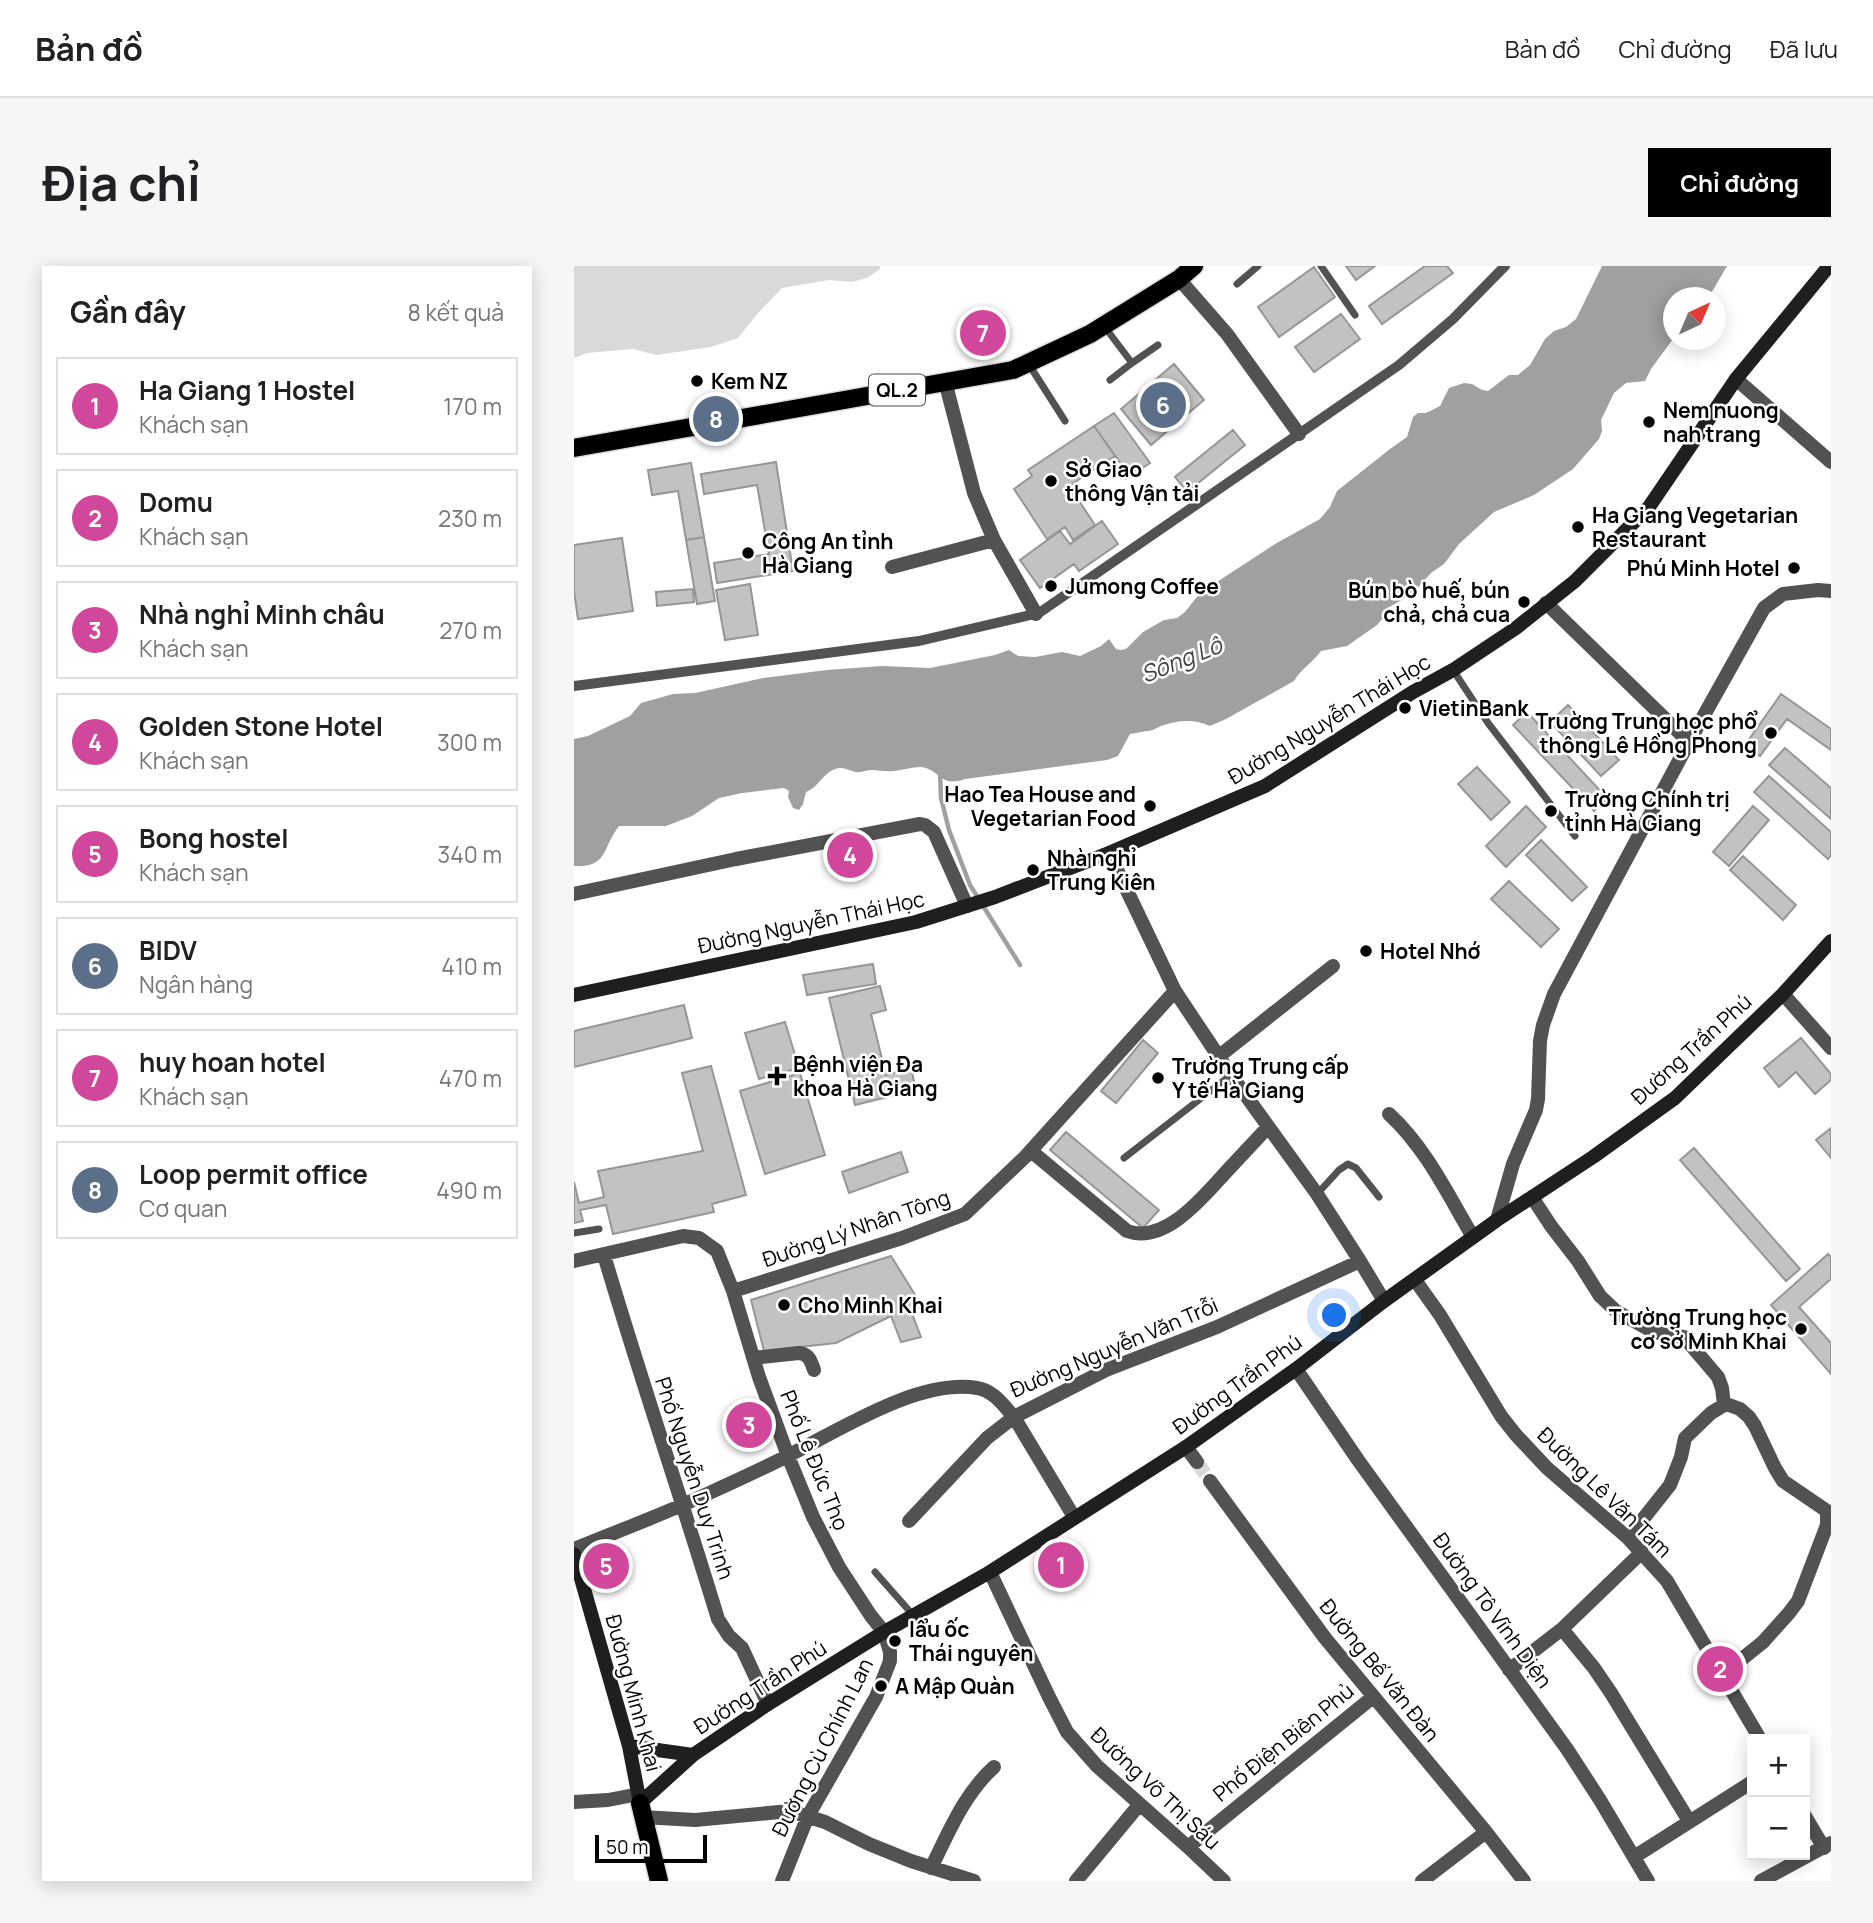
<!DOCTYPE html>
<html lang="vi">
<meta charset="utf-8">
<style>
:root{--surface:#fff;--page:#f6f6f6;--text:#202124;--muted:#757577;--line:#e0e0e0;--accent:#000}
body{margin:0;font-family:Manrope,sans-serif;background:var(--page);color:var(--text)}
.controls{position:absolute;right:21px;bottom:21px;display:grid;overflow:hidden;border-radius:0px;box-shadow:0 4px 18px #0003}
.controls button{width:63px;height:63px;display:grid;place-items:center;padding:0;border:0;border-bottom:2px solid var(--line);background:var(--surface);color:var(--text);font:35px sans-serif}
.compass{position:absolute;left:1089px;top:21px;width:63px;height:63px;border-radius:50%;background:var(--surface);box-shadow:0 4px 18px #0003;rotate:44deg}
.scale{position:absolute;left:21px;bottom:18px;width:112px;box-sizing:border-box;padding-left:7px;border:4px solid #000;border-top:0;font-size:19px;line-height:24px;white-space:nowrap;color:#000;-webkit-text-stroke:5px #fff;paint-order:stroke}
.you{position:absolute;left:761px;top:1050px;width:24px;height:24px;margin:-18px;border:5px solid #fff;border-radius:50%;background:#1a73e8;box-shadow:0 0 0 10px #1a73e833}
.badge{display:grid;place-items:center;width:46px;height:46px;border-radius:50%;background:var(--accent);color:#fff;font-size:23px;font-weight:700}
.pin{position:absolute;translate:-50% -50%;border:4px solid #fff;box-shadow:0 2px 7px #0006}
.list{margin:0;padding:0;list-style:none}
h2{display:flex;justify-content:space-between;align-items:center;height:91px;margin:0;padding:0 28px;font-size:30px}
h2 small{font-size:23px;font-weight:400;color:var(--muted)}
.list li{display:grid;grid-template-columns:46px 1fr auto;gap:21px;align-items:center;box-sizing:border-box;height:98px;margin:0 14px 14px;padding:0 14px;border:2px solid var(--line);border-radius:0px}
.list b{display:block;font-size:26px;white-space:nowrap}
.list p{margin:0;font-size:23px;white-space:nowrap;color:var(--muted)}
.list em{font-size:23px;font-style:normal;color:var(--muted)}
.map{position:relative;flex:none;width:1257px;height:1615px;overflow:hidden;border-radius:0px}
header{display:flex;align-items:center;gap:42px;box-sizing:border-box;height:98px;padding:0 35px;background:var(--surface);border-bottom:2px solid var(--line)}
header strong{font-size:33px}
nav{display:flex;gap:38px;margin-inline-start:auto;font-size:24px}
.intro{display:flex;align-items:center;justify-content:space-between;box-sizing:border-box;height:168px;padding:0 42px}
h1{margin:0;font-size:49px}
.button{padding:18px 32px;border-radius:0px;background:var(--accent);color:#fff;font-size:24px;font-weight:700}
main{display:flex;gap:42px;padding:0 42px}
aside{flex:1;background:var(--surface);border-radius:0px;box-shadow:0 4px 18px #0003}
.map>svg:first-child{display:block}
.green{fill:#d9d9d9}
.water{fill:#a0a0a0}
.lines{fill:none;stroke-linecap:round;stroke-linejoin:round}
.stream{stroke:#a0a0a0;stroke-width:4.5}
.building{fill:#c2c2c2;stroke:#969696;stroke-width:2}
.minor-tunnel{stroke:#d9d9d9;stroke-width:14;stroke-dasharray:14 7;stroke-linecap:butt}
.primary-casing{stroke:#dbdbdb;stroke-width:21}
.service{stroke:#525252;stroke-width:7}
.pedestrian{stroke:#525252;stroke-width:10}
.minor{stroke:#525252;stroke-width:14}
.tertiary{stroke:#525252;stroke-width:14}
.secondary{stroke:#1f1f1f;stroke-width:14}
.primary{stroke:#000;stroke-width:18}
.poi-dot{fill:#000;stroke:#fff;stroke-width:2.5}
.labels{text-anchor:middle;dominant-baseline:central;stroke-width:5;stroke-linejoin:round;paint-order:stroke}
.shield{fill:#fff;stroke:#4c4c4c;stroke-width:2}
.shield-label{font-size:19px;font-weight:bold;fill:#000}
.poi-label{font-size:21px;font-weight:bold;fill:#000;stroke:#fff;text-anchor:start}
.street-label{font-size:21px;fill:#000;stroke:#fff}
.water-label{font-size:23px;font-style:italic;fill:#414141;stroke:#fff}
</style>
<header>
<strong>Bản đồ</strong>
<nav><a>Bản đồ</a><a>Chỉ đường</a><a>Đã lưu</a></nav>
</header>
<div class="intro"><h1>Địa chỉ</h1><a class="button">Chỉ đường</a></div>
<main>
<aside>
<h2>Gần đây<small>8 kết quả</small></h2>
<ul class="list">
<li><span class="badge" style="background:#d1479c">1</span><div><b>Ha Giang 1 Hostel</b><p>Khách sạn</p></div><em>170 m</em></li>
<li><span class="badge" style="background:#d1479c">2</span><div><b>Domu</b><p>Khách sạn</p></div><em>230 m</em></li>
<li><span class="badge" style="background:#d1479c">3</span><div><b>Nhà nghỉ Minh châu</b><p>Khách sạn</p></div><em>270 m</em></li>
<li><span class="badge" style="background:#d1479c">4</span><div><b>Golden Stone Hotel</b><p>Khách sạn</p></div><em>300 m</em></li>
<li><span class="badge" style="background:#d1479c">5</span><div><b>Bong hostel</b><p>Khách sạn</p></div><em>340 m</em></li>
<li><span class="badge" style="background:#5c6f8a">6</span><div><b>BIDV</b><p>Ngân hàng</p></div><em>410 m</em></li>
<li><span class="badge" style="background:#d1479c">7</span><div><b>huy hoan hotel</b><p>Khách sạn</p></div><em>470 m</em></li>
<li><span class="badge" style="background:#5c6f8a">8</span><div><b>Loop permit office</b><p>Cơ quan</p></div><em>490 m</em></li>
</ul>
</aside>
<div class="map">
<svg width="1257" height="1615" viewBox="0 0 1257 1615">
<rect width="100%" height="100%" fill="#fff"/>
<!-- green -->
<path class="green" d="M 0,0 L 306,0 L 306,3 L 293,12 L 278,16 L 255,14 L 208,22 L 184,47 L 164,72 L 137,81 L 82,89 L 59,83 L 13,87 L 0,92 Z"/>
<!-- water -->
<path class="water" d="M 1028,0 L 1153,0 L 1139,24 L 1133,31 L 1100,32 L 1099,73 L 1077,103 L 1071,115 L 1052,117 L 1040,127 L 1027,154 L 1028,165 L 1025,173 L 999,203 L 960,229 L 920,246 L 885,278 L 870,298 L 857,307 L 838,328 L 812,343 L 809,347 L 809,352 L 803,359 L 773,380 L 747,385 C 739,396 727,403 720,415 L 652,453 L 636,460 C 621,453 606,454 590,459 C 584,461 579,465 573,465 C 567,466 562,467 556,468 L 544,490 L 533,494 L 391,513 C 365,522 368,504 347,501 C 338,501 329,504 320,505 C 313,506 305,504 298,504 C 293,504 287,507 282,506 C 275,505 270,500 261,503 C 249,507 244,522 232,526 L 229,538 L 225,544 L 219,542 L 214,531 L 215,525 L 210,522 L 168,527 L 145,532 L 118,550 L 92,560 L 45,560 C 28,582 34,602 0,600 L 0,473 L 14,470 L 56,450 L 67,437 L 99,428 L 121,427 L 189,412 L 253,404 L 308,400 L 356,402 L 421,389 L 435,384 L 444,390 L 461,391 L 488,386 L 506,390 L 527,380 L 535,373 L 542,383 L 546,384 L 552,383 L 569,366 L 590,354 L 603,352 L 611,346 L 626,327 L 701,278 L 746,253 L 756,241 L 763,225 L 816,183 L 833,171 L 839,151 L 844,147 L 852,147 L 866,140 L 875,122 L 890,117 L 898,118 L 908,124 L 914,125 L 935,109 L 944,109 L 956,99 L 971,73 L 980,65 L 992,61 L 1002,53 Z"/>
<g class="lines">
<!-- stream -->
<path class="stream" d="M 366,506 L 367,532 L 375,564 L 396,619 L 446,699"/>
</g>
<!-- building -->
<path class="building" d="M 772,0 L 801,0 L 782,14 Z
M 851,0 L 873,0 L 879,7 L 808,58 L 795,40 Z
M 740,1 L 761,31 L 705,71 L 684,41 Z
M 767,48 L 786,73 L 740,106 L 721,81 Z
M 600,98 L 630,134 L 577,179 L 547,143 Z
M 540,147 L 576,197 L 552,213 L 543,201 L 547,198 L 520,160 Z
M 520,160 L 541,190 L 495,220 L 521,259 L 499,274 L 491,261 L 473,273 L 440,223 L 458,210 L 454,204 Z
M 659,164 L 671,179 L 613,226 L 601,211 Z
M 202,196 L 219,305 L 143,317 L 140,297 L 195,288 L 183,219 L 130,228 L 127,208 Z
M 117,197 L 130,271 L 112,274 L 104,225 L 78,229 L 74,204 Z
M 528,255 L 544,278 L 505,305 L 500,298 L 466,322 L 446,294 L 486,265 L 496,278 Z
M 130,271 L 141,335 L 123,338 L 112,274 Z
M 48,272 L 59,345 L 4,353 L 0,325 L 0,279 Z
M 176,318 L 184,369 L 151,374 L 142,324 Z
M 119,323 L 120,336 L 83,340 L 82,326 Z
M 1207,428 L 1257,463 L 1257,484 L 1213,453 L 1186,490 L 1171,479 Z
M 994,439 L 1045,494 L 1027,510 L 976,456 Z
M 953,446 L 1033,532 L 1020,545 L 939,459 Z
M 1211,482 L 1257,522 L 1257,553 L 1195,499 Z
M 903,501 L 936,536 L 917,554 L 884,518 Z
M 1195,510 L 1257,566 L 1257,589 L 1254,593 L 1180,526 Z
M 952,540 L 972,561 L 932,601 L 912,580 Z
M 1179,540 L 1195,554 L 1155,600 L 1139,586 Z
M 967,574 L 1013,621 L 998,635 L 952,589 Z
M 1169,590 L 1222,639 L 1209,654 L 1156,604 Z
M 935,615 L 985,663 L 967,681 L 917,633 Z
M 299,698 L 302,718 L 233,729 L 229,709 Z
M 306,720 L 312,744 L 297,748 L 312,809 L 337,802 L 342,824 L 281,839 L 255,732 Z
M 110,739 L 118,772 L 0,801 L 0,765 Z
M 211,756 L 225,802 L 185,813 L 171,767 Z
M 1227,772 L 1257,808 L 1257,814 L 1241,828 L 1222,806 L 1205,821 L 1190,802 Z
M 569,774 L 584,787 L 542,837 L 527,825 Z
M 137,800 L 172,929 L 138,938 L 140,946 L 39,968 L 32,939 L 6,944 L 9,955 L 0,957 L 0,916 L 5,937 L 30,931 L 24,905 L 129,885 L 108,807 Z
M 226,807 L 251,889 L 191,908 L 166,825 Z
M 1257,862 L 1257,892 L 1242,874 Z
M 492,866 L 585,944 L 569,962 L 476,884 Z
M 1120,882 L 1226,1003 L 1212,1015 L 1106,894 Z
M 327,886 L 334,906 L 275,927 L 268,906 Z
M 1254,988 L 1257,991 L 1257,1013 L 1225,1041 L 1257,1077 L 1257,1108 L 1197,1039 Z
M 317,990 L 348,1040 L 337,1045 L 347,1071 L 327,1076 L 317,1050 L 262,1077 L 190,1085 L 177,1034 Z"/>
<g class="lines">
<!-- minor-tunnel -->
<path class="minor-tunnel" d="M 623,1196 L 636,1215"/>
<defs>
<path id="primary" d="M 0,182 L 439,104 L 516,68 L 605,13 L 620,0
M 66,1537 L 85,1615"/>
</defs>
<!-- primary casing -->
<use href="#primary" class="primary-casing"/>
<!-- service -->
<path class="service" d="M 747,0 L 781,49
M 663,18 L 684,0
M 530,60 L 558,97 L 584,79
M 454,97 L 491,155
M 536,114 L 558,97
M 879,404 L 914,457 L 1001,570
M 550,892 L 657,809
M 744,927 L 765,904 L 774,898 L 782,902 L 805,931
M 0,967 L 25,963
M 301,1306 L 339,1349"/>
<!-- pedestrian -->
<path class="pedestrian" d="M 0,420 L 345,375 L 465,347 L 825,99 L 879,53 L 931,0"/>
<!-- minor -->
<path class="minor" d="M 605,13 L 653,68 L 725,168
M 1162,113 L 1257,196
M 420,274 L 462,348
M 318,301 L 420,274 L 400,227 L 371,115
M 972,337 L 1115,476
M 535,587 L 601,725 L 657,809 L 743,928 L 786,995
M 0,628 L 162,593 L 346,558 L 351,559 L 360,566 L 393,640
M 644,791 L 759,700
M 815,848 C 852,882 874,929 899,971
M 457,885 L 553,965 C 591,979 630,930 652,906 C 666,891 680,876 694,861
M 958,931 L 977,960 L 1004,995 L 1026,1030 L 1042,1045 L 1076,1064 L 1091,1069 L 1110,1071 L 1144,1111 L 1148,1122 L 1150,1139
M 923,954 L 939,898 L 962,844 L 964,833 L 966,775 L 969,759 L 980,728 L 1115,476 L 1190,342 L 1209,328 L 1244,324 L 1257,325
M 30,989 C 66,1111 107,1231 144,1353 L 155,1370 L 168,1382 L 194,1438
M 0,995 L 109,970 L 125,972 L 143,985 L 159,1025 L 185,1111 L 214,1190 L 239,1251 L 265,1301 L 297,1350 L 310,1366 L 316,1386 L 316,1395 L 302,1431 L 234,1550 L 208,1615
M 841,1014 L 866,1049 L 927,1150 L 942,1169 L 973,1202 L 1054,1272 L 1093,1315 L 1186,1473
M 159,1025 L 328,972 L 391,948 L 451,891 L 601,725
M 179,1092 L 225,1087 C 235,1088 237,1095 240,1104
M 722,1103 L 784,1194 L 993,1483 L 1026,1534 L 1074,1615
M 612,1181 L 623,1196
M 636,1215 L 751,1372 L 912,1566 L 950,1615
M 335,1255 L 413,1172 L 440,1151 L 500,1251
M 1054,1272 L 1096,1219 L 1107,1191 L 1111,1172 L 1137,1147 L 1150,1139 L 1155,1139 L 1166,1143 L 1175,1151 L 1181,1160 L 1201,1202 L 1209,1215 L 1253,1245 L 1253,1259 L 1224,1335 L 1215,1347 L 1189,1376 L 1148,1409
M 0,1283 C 44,1265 90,1248 133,1228 C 164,1214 195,1200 225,1184 C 274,1159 347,1113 403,1122 C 419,1124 430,1140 440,1151 L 532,1104 L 643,1061 L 786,995 L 810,1035
M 416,1306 L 475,1431 L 493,1466 L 523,1500 L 614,1581 L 650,1615
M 988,1363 L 1020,1402 L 1037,1427 L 1115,1555
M 935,1404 L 988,1363 L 1068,1286
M 0,1536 L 34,1534 L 65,1528
M 1231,1550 L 1250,1582
M 68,1551 L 121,1554 L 216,1545 L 251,1556 L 295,1578 L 337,1595 L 400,1615
M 614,1581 L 799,1431
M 1060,1591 L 1178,1516
M 357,1602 C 375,1566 390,1528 420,1501
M 502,1615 L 565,1539
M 848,1615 L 912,1566"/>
<!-- tertiary -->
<path class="tertiary" d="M 1209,728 L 1257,782
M 1187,1615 L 1257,1577"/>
<!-- secondary -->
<path class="secondary" d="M 0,729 L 342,656 L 421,631 L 535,587 L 691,520 L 839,426 L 879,404 L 942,362 L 1001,315 L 1075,241 L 1162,113 L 1255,0
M 0,1288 L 55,1480 L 66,1537
M 55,1480 L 119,1489
M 66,1537 L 119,1489 L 194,1438 L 310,1366 L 416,1306 L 612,1181 L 722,1103 L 810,1035 L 923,954 L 1019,891 L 1101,832 L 1209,728 L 1257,675"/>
<!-- primary -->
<use href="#primary" class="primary"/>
</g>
<!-- markers -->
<g class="poi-dot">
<circle cx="123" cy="115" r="7"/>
<circle cx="1075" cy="156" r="7"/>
<circle cx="477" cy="215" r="7"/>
<circle cx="1004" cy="261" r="7"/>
<circle cx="174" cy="287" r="7"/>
<circle cx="1220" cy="302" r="7"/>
<circle cx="477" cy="320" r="7"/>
<circle cx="950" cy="336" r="7"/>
<circle cx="831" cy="442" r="7"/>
<circle cx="1197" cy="467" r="7"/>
<circle cx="576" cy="540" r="7"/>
<circle cx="977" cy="545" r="7"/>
<circle cx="459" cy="604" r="7"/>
<circle cx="792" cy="685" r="7"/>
<path d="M199.5 799.5h7v7h7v7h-7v7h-7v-7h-7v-7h7z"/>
<circle cx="584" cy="812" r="7"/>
<circle cx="210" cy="1039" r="7"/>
<circle cx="1227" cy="1063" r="7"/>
<circle cx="321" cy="1375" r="7"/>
<circle cx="307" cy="1420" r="7"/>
</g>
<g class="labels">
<!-- shield labels -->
<rect class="shield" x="295" y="108.5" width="56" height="31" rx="5"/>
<g class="shield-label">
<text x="323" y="124">QL.2</text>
</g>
<!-- poi labels -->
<g class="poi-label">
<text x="137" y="115">Kem NZ</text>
<text x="1089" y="144">Nem nuong<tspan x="1089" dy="24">nah trang</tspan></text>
<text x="491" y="203">Sở Giao<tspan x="491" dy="24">thông Vận tải</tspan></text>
<text x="1018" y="249">Ha Giang Vegetarian<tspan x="1018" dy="24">Restaurant</tspan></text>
<text x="188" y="275">Công An tỉnh<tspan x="188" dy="24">Hà Giang</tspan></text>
<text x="1206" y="302" text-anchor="end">Phú Minh Hotel</text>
<text x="491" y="320">Jumong Coffee</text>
<text x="936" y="324" text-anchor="end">Bún bò huế, bún<tspan x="936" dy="24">chả, chả cua</tspan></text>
<text x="845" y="442">VietinBank</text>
<text x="1183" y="455" text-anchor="end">Truờng Trung học phổ<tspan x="1183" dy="24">thông Lê Hồng Phong</tspan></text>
<text x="562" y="528" text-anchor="end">Hao Tea House and<tspan x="562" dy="24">Vegetarian Food</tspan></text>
<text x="991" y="533">Trường Chính trị<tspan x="991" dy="24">tỉnh Hà Giang</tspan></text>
<text x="473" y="592">Nhà nghỉ<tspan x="473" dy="24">Trung Kiên</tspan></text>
<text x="806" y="685">Hotel Nhớ</text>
<text x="219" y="798">Bệnh viện Đa<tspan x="219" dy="24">khoa Hà Giang</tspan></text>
<text x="598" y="800">Trường Trung cấp<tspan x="598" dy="24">Y tế Hà Giang</tspan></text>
<text x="224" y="1039">Cho Minh Khai</text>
<text x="1213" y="1051" text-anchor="end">Trường Trung học<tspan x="1213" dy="24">cơ sở Minh Khai</tspan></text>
<text x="335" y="1363">lẩu ốc<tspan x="335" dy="24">Thái nguyên</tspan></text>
<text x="321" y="1420">A Mập Quàn</text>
</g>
<!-- street labels -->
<g class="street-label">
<text transform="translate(755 453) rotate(-31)">Đường Nguyễn Thái Học</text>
<text transform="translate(237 656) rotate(-12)">Đường Nguyễn Thái Học</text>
<text transform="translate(1117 783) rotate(-42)">Đường Trần Phú</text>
<text transform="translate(282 962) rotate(-19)">Đường Lý Nhân Tông</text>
<text transform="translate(540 1081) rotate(-23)">Đường Nguyễn Văn Trỗi</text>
<text transform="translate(663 1118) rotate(-36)">Đường Trần Phú</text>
<text transform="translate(241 1194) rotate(68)">Phố Lê Đức Thọ</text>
<text transform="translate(121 1212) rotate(72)">Phố Nguyễn Duy Trinh</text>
<text transform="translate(1031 1226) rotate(44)">Đường Lê Văn Tám</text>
<text transform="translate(919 1344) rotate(54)">Đường Tô Vĩnh Diện</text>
<text transform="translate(806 1404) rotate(51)">Đường Bế Văn Đàn</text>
<text transform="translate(186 1421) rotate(-33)">Đường Trần Phú</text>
<text transform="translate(60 1427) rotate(75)">Đường Minh Khai</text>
<text transform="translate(709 1476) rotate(-39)">Phố Điện Biên Phủ</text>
<text transform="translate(248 1481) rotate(-63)">Đường Cù Chính Lan</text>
<text transform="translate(582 1522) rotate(43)">Đường Võ Thị Sáu</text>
</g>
<!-- water labels -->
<g class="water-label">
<text transform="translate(607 393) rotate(-22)">Sông Lô</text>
</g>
</g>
</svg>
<div class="controls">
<button>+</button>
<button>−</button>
</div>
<svg class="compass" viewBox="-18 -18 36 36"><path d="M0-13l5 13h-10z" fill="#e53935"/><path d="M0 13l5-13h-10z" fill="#757577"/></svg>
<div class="scale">50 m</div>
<div class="you"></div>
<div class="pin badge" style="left:487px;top:1299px;background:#d1479c">1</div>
<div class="pin badge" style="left:1146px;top:1403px;background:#d1479c">2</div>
<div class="pin badge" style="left:175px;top:1159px;background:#d1479c">3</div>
<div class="pin badge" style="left:276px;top:589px;background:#d1479c">4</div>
<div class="pin badge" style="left:32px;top:1300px;background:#d1479c">5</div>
<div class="pin badge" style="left:589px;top:139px;background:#5c6f8a">6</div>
<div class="pin badge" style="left:409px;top:67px;background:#d1479c">7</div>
<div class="pin badge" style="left:142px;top:153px;background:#5c6f8a">8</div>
</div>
</main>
